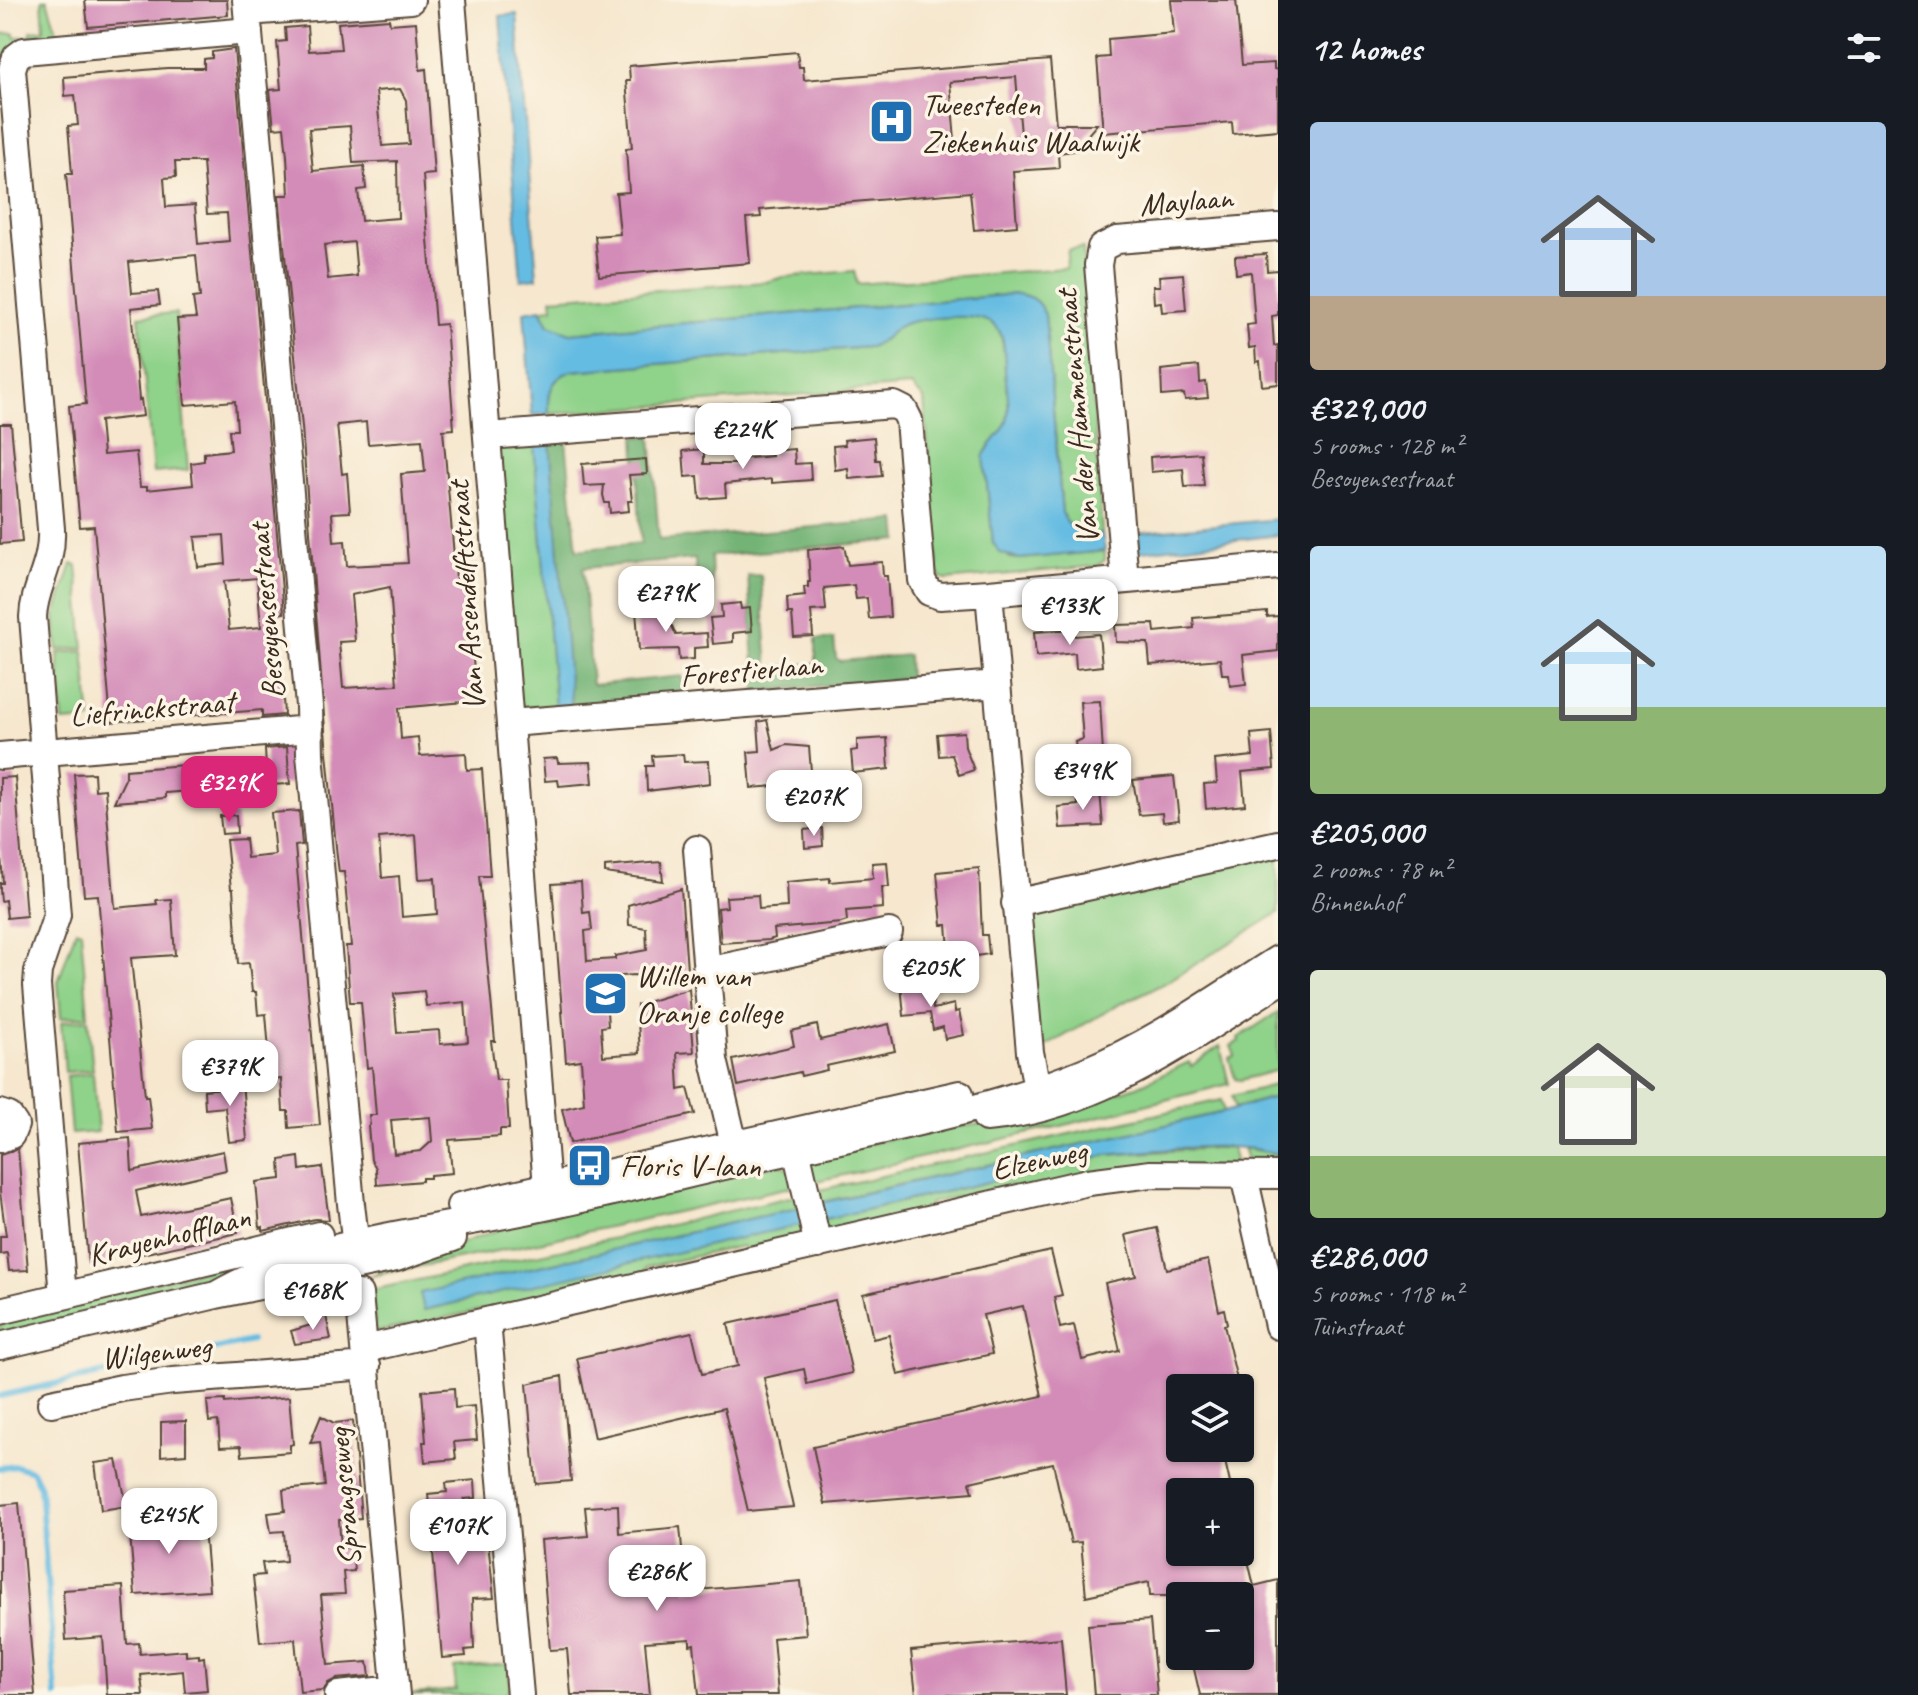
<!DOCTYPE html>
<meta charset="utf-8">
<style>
:root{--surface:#171b24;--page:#20242c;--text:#f1f3f6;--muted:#9ea1a6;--accent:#db2777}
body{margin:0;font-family:Caveat,sans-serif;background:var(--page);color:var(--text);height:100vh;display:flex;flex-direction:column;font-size:30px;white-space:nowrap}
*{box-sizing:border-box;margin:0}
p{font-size:26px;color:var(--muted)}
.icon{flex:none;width:44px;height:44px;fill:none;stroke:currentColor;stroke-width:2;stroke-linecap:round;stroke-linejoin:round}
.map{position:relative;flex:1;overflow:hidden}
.details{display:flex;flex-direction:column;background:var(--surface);width:640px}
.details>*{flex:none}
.tools{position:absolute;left:1166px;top:1374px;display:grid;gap:16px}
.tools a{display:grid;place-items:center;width:88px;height:88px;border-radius:8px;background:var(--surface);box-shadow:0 2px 6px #0004;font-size:40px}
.price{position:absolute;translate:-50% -68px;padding:0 18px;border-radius:16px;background:#fff;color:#222;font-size:26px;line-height:52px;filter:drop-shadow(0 2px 4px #0008)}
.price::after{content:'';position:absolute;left:50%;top:48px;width:24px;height:18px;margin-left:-12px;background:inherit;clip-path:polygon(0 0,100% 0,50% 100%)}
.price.current{background:var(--accent);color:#fff}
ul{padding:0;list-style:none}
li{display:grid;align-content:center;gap:16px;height:424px;padding:0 32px}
li span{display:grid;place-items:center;height:248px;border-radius:8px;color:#555}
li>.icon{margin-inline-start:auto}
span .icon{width:144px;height:144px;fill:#fffc;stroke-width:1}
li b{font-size:34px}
h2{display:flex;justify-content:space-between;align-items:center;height:96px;padding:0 32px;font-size:34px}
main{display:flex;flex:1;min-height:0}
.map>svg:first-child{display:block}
.green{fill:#8fd28a;stroke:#657e54;stroke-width:2}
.forest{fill:#73b476;stroke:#576f4a;stroke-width:2}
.water{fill:#65bce2;stroke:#507380;stroke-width:2}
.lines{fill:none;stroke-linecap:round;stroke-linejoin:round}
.stream{stroke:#65bce2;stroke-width:6}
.building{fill:#d38bb8;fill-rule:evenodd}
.minor-casing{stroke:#574638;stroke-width:30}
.minor{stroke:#fff;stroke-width:26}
.labels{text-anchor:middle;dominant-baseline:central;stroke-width:7;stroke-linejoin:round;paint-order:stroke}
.poi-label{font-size:32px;fill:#3b2a1e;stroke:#fcf5e5;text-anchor:start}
.street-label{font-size:32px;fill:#3b2a1e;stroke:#fcf5e5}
</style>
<main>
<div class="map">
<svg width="1278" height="1695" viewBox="0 0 1278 1695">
<rect width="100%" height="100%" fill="#fcf5e5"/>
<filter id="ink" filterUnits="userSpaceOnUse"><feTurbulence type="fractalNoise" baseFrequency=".0125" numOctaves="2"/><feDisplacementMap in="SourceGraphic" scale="16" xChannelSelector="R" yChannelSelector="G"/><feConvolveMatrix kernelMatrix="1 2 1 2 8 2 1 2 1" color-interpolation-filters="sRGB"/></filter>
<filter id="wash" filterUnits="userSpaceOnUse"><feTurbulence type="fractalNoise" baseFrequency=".006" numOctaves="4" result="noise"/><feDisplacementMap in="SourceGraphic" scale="32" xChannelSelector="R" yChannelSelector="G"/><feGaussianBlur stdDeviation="1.8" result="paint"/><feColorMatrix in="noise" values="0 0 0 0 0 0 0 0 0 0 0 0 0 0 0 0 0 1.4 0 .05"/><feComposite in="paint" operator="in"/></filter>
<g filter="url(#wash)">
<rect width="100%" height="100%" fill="#f6e7ce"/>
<path class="green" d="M42 0H47L58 34 0 84V27L1 34 14 33 15 37 31 36V31L44 30Z
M1083 248 1102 533C1084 537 1069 531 1062 513L1045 315C1039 301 1032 296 1017 294L570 333 549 325 541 309 553 308 552 298 766 282 784 277 854 271 857 284 1066 268 1068 250Z
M176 313 188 470 153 473 139 316Z
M977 316C985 319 993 321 998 329 1005 339 1012 413 1006 425 1001 437 989 442 984 456L993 543 1010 558 1020 559 1105 551V560L1097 566 946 580 941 578 938 571 924 399 911 386 549 414C548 393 550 379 571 371L869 347C886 342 890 328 906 323 924 316 956 318 977 316Z
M534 443 555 707H517L495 445Z
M72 564 77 566 84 648 58 650 55 617Z
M84 651 91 720 63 722 58 653Z
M1278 854V913L1165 983 1118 1005 1038 1051 1020 912Z
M76 929 81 931 88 1016 61 1018 58 982Z
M1278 1012V1070L1241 1080 1235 1079 1229 1058 1235 1056 1231 1046 1239 1041 1238 1038Z
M88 1019 93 1070 65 1072 61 1022Z
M1220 1046 1229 1084 1061 1126 813 1182 809 1166 813 1157 927 1130 1000 1122 1104 1097 1137 1086 1189 1062 1191 1066Z
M93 1073 98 1132 71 1134 66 1076Z
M1278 1084V1096L1235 1108 1232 1096Z
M1221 1100 1224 1112 818 1203 815 1191Z
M1214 1148H1232L1236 1165 1016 1190 1010 1185 930 1203 927 1210 833 1231 822 1226 821 1220 1107 1155Z
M1243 1148 1278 1154V1166L1249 1165Z
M781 1164 789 1169 795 1186 512 1248 367 1277 525 1220Z
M798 1195 800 1207 424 1310 805 1223 806 1229 800 1239 748 1251 742 1246 647 1267 643 1274 626 1278 620 1274 567 1285 564 1293 376 1332 371 1290 610 1239Z
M301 1247 193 1291 0 1333V1325L81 1300Z
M508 1664 510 1687 505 1695H405L456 1690 454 1668Z"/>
<path class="forest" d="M651 436 659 540 897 520 899 540 711 556 713 603 698 604 695 559 583 568 592 685 682 676 683 697 571 706 550 442 566 441 577 550 641 543 635 437Z
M761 575 768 668 816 663V639H834L836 658 840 661 908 655 909 679 756 691 748 576Z"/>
<path class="water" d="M517 14 537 278 521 280 500 16Z
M1017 294C1032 296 1039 301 1045 315L1062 513C1069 531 1084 537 1102 533L1105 551 1020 559 1000 553 993 543 984 456C989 442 1004 434 1007 420 1011 405 1006 386 1005 371 1004 358 1006 340 998 329 985 310 930 318 910 322 892 326 887 342 869 347L571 371C550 379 548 393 549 414L532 415 524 312 541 309 549 325 570 333Z
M550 442 571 706 555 707 534 443Z
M1278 519V535L1126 553 1124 534Z
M1278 1096V1154C1224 1139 1162 1151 1107 1155L424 1310 420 1293 1224 1112Z"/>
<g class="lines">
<path class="stream" d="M0 1396 251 1341
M0 1468 16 1466 32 1471 40 1487 56 1695"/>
</g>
<g id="blocks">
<path class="building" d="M85 0H227L228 15 88 27Z
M1171 0H1236L1242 65 1274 63V69L1278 70V130L1233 134 1232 122 1103 133 1097 58 1109 57 1108 39 1174 33Z
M389 19 390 24 416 22 420 70 426 69 434 174 423 175 426 215 435 325 446 324 454 429 443 430 456 579 466 578 475 683V701L399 708 401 739 418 737 420 756 466 753 467 770 482 769 490 876H479L495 1041H491L496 1080H506L509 1129H500V1136L449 1140 452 1173 430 1175V1178H422V1181L377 1185 376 1168 371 1160 368 1126 370 1125 369 1115H376L372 1067 367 1068 361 1002H350L346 946H351L344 872H339L337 857 326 742 302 427 279 195H289L287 156 284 127 274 128 270 90 281 89 277 42 286 41 285 28 307 26 309 51 341 49 338 23ZM400 89 406 100 409 144 382 146 376 91ZM350 126 353 163 397 161 398 218 361 221 358 190 366 189 364 166 313 171 309 129ZM354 242 357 276 328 279 324 245ZM366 422 368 444 422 440 425 472 401 474 408 563 347 566 345 541 334 542 332 513 350 512 347 473 342 474 337 425ZM390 587 397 685 343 688 339 642 355 641 351 595ZM416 835 419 879 435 878 437 914 402 917 399 876 382 878 379 838ZM424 991 426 1006 465 1002 468 1042 440 1044 439 1030 397 1033 394 994ZM430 1117 432 1141 421 1151 394 1154 391 1120Z
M234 49 284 613 278 614 284 715 262 717V710L111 722 94 526 80 527 69 406 86 404 66 174H72L68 126 78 125 75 95 65 96 64 77 167 68H204V59L212 58V52ZM175 162H203L207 214 227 213 229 241 198 244 195 205 166 207 164 178 176 177ZM196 255 200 297 193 298 196 318 177 319 185 405 235 401 237 430H229L231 450 204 453V461L191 463 193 485 147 490V487H140L136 452 103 455 100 421 143 416 141 399 139 400 131 308 160 305 158 291 132 293 129 262ZM224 535 226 564 198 567 195 537ZM257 578 261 627 229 630 224 581Z
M797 52 799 67H803L804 80 1050 60 1056 124H1097L1080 144 1081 150 1058 153 1059 168 1013 171 1017 226 974 230 970 192 760 210 761 217 746 218 750 263 599 276 595 236 620 234 616 193 629 192 626 149 632 148 626 81H630L629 66ZM1016 77 1022 146 956 152 950 82Z
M1266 254 1267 271 1278 270V315L1272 316 1274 346 1278 345V384L1262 386 1260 361 1256 362 1255 347 1249 348 1247 325 1255 324 1251 272 1236 274 1235 256Z
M1183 274 1186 310 1162 312 1161 302 1154 303 1153 286H1160L1159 276Z
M1199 366 1200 383 1206 382 1208 398 1185 400 1184 394 1162 396 1161 370Z
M0 424H11L22 542 0 544Z
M874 437 876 460H880L882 476 849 479 848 468 835 470 833 446 845 445 844 440Z
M704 449V464H738V459L772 456 771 451 794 449 795 464 810 463 811 480 772 483V479L725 484 726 497 700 499 698 476 685 477 683 451Z
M1201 453 1204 486 1185 487 1183 469 1151 472 1150 457Z
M646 459 647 474 629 475 632 501H628L629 511 610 513 609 503H605L603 495 604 485 584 486 582 464Z
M844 546 848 565 882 562 883 576H887L890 617 869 619 867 598 856 599 854 585 824 588 826 610 811 611 813 636 794 637 792 613H788L787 598 805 596 804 587H808V582H810L808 550Z
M740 603 741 609 750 608 752 631 733 633V642L713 644 710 618 722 617 721 605Z
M666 607 668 626H672L676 635 707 633 708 647 694 648V659L679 660 678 649 639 650 636 610Z
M1267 612V617L1278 616V651L1243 655 1246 684 1230 686 1229 674H1222L1220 659 1150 665 1148 643 1116 642 1115 625 1154 624 1155 632 1194 628 1193 618Z
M1074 629 1075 636 1099 634 1102 666 1076 669 1075 653 1036 657 1034 632Z
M1100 701 1103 754 1077 758 1075 742 1083 739 1080 702Z
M767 720 774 750 786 745 809 747 812 783 751 788 748 752 760 751 758 722Z
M964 732 965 747 974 770 959 775 952 755 939 756 937 734Z
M1271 732 1274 769 1242 772 1245 805 1206 809 1204 784 1217 783 1215 760 1253 756 1251 734Z
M887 738 889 769 853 773 851 751 857 750V740Z
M287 747 290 784 267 785 265 749Z
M683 754 684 762 709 761 710 783 647 791 646 766H653L652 756Z
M557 758 558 763 591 762 593 783 559 786 558 780 545 781 543 759Z
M230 761 233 788 165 793V798L114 802 126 777V770Z
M94 773 95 790 105 789 115 908 157 904 156 900 171 899 175 955 131 958 145 1096H148L152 1129 118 1132 98 895 84 896 74 774Z
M1174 776 1179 820 1163 822 1162 813 1139 815 1133 780Z
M15 777 26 916 7 918 5 900 1 901 0 890V883H3L0 842V778Z
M1100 791 1103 826 1060 828 1058 807 1078 805 1077 793Z
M299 811 302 845 295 846 320 1125 289 1128 288 1111H283L281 1079 248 1081 247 1065 270 1063 266 1014 258 1015 256 992H252L249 963 238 964 233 889H231L226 840 245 839 247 858 275 855 271 813Z
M236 815 237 833 222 834 220 816Z
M822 828 823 846 805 848 804 830Z
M661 862 663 881 605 873V867Z
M887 862 889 887H882L883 908 846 911 847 921 841 923 774 929 775 938 769 940 721 943 718 908 727 907 726 897 758 895 759 909 787 907 786 882 830 878V882L873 878 872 863Z
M979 868 982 935H987L989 954 950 960 947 925H942L937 872Z
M581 882 583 913 590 912 592 930 585 931 587 961 615 959V956L647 950 646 928 629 925 628 905 681 889 688 983 633 975 589 979 591 1010 607 1011 608 1026 601 1027 603 1056 640 1053 637 1005 689 989 694 1052 677 1053 679 1090 688 1088 695 1114 570 1143 562 1109 584 1104 581 1060 566 1062 552 884Z
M930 981 933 1009 954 1004 955 1012 959 1011 964 1035 945 1039 943 1027 933 1030 930 1013 904 1016 901 984Z
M889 1024 895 1051 826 1066 827 1070 801 1076 800 1072 738 1086 733 1060 794 1046 791 1031 817 1025 820 1040Z
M242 1082 247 1140 229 1142 225 1107 205 1109 204 1090 224 1088 223 1084Z
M130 1138 132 1171 223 1151 226 1170 136 1191 141 1217 231 1198 238 1233 137 1255 136 1250 107 1252 108 1262 88 1264 78 1143Z
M18 1149 28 1270 9 1271 7 1253 0 1254V1236H6L0 1192V1155Z
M299 1157 300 1170 322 1167 329 1220 315 1219 263 1231V1227L260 1228 256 1182 281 1179 280 1160Z
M1157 1228 1167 1269 1208 1260 1219 1311 1224 1309 1227 1324 1224 1325 1239 1388H1180V1448H1222L1232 1492H1180V1552H1246L1254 1586 1278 1580V1695H1200L1191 1656H1240V1596H1150L1149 1582 1086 1596 1081 1542 1071 1543 1053 1463 970 1482 973 1492 825 1504 813 1447 1042 1396 1023 1306 983 1315 992 1354 898 1375 889 1335 873 1339 863 1294 1051 1251 1062 1295 1054 1297 1060 1328 1074 1325 1082 1360 1120 1351 1105 1283 1136 1276 1126 1235Z
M835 1300 852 1373 807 1384 804 1369 764 1378 793 1507 748 1511 724 1408 594 1438 577 1358 692 1332 702 1374 738 1366 728 1324Z
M326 1316 331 1339 295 1344 291 1331 311 1325 310 1319Z
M562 1376 571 1481 536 1484 527 1384Z
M454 1388 455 1408 474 1406 477 1440 454 1442 456 1459 425 1462 423 1442H426L422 1391Z
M289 1397 293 1444 290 1445V1452L242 1456 241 1446 220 1447 218 1421 209 1422 207 1401 225 1400V1403Z
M321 1416 334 1423 353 1421 361 1518 339 1520 341 1548H352L354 1571 343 1572 345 1594 321 1595 328 1665 368 1662 370 1676 336 1679 328 1683 323 1690 300 1692 295 1639 260 1642 253 1576 264 1575 262 1563 286 1561 284 1531 271 1532 268 1513 285 1511 283 1490 325 1486 320 1442 310 1443Z
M186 1421V1454L161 1456V1422Z
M117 1460 127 1506 101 1510 95 1463Z
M475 1480 476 1498 464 1499 467 1535 487 1533 494 1598 472 1599 474 1649 465 1650 466 1656 442 1658 428 1494 447 1492 446 1483Z
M19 1503 35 1695H0V1505Z
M618 1505 619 1533 680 1527 686 1591 801 1581 806 1635 773 1638 778 1695H699L694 1644 690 1645V1639L645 1642 650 1695H571L567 1649 550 1650 541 1540 588 1536 585 1507Z
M203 1516 209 1590 135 1595 129 1522Z
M123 1586 127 1644 139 1643 140 1654 186 1650V1656L199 1655V1658L204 1657 207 1690 185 1692 183 1671 141 1675 143 1695H107L103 1637 66 1640 63 1590Z
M1150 1620 1157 1695H1094L1088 1625Z
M1061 1638 1066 1695H916L911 1651Z"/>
</g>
</g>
<g filter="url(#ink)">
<use href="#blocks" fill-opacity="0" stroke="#574638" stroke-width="2"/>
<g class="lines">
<defs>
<path id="minor" d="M246 0 309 706 310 754 351 1204 358 1264
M452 0 547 1187
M247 12 411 0
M488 436 894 405 904 410 909 420 922 580 929 592 940 596 989 593 1278 566
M1125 580 1098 265 1101 248 1117 240 1278 227
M989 593 1030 1052 1041 1108
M510 723 997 684
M0 756 310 729
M697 849 714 1060 734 1144
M1015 903 1278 844
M707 971 889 932
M0 1113 9 1116 15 1125 11 1135 0 1139
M986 1118C1097 1109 1186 1040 1278 983
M796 1149 818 1245
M1244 1176 1278 1326
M460 1206 960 1094
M359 1294 396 1695
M216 1295C313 1239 427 1232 535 1209 623 1191 711 1168 800 1149 895 1127 994 1109 1085 1071 1154 1043 1216 998 1278 959
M63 1296 37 985 38 971 57 915 33 617C34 586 53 566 51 529L12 69 16 57 24 51 249 31
M0 1311 319 1235
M487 1321 520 1695
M0 1346 216 1295 396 1258 453 1238
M365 1349 1088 1182 1151 1174 1278 1175
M51 1403 122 1388 173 1381 367 1366
M338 1695 395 1689"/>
</defs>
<use href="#minor" class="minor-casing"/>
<use href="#minor" class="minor"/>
</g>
</g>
<defs>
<symbol id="hospital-square" viewBox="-11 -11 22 22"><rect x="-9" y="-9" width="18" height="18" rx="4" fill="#1f6fb2" stroke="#fcf5e5"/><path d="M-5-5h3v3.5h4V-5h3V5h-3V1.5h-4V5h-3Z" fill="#fff"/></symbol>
<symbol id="school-square" viewBox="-11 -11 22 22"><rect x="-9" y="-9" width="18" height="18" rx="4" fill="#1f6fb2" stroke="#fcf5e5"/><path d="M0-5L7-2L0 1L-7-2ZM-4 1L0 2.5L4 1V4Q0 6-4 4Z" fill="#fff"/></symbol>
<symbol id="bus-square" viewBox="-11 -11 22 22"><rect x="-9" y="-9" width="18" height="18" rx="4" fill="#1f6fb2" stroke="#fcf5e5"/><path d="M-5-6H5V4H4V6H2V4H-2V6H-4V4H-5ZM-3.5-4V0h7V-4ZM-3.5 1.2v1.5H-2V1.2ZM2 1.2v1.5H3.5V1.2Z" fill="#fff"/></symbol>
</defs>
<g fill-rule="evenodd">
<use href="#hospital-square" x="866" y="96" width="51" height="51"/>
<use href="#school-square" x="580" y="968" width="51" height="51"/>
<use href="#bus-square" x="564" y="1140" width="51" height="51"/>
</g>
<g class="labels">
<g class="poi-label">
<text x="922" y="104">Tweesteden<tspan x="922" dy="37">Ziekenhuis Waalwijk</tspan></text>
<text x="636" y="975">Willem van<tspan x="636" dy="37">Oranje college</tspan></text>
<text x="620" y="1165">Floris V-laan</text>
</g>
<g class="street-label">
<text transform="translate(1186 201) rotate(-5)">Maylaan</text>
<text transform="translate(1077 417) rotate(-95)">Van der Hammenstraat</text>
<text transform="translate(466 596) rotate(-94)">Van Assendelftstraat</text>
<text transform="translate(266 611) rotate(-95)">Besoyensestraat</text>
<text transform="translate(751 670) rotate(-5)">Forestierlaan</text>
<text transform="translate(152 708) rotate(-5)">Liefrinckstraat</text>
<text transform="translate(1039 1160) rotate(-12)">Elzenweg</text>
<text transform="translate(169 1236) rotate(-14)">Krayenhofflaan</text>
<text transform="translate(156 1352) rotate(-7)">Wilgenweg</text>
<text transform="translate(344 1497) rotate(-95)">Sprangseweg</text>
</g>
</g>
</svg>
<div class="tools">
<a><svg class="icon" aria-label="layers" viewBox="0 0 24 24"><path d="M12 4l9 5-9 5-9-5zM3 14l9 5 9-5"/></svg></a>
<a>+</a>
<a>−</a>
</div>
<b class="price" style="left:743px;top:471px">€224K</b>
<b class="price" style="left:666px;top:634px">€279K</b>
<b class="price" style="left:1070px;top:647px">€133K</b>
<b class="price" style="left:1083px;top:812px">€349K</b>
<b class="price current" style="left:229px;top:824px">€329K</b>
<b class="price" style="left:814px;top:838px">€207K</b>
<b class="price" style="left:931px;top:1009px">€205K</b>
<b class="price" style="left:230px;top:1108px">€379K</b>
<b class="price" style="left:313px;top:1332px">€168K</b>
<b class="price" style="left:169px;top:1556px">€245K</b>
<b class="price" style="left:458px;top:1567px">€107K</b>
<b class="price" style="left:657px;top:1613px">€286K</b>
</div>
<section class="details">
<h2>12 homes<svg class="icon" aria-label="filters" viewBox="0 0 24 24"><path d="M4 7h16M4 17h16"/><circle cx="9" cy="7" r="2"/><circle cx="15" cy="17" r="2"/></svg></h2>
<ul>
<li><span style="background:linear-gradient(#a9c7e8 70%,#b9a48a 0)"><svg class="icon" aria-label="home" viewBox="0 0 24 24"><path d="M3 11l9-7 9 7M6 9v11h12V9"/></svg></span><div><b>€329,000</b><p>5 rooms · 128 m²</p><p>Besoyensestraat</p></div></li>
<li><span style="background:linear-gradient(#bfe0f5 65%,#8fb573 0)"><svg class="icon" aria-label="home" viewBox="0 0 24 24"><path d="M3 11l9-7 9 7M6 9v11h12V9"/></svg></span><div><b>€205,000</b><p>2 rooms · 78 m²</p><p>Binnenhof</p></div></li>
<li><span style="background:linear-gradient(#dfe7d0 75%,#8fb573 0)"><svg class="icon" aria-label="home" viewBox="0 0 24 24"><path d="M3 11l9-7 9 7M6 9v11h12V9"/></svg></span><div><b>€286,000</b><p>5 rooms · 118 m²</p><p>Tuinstraat</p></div></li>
</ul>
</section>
</main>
